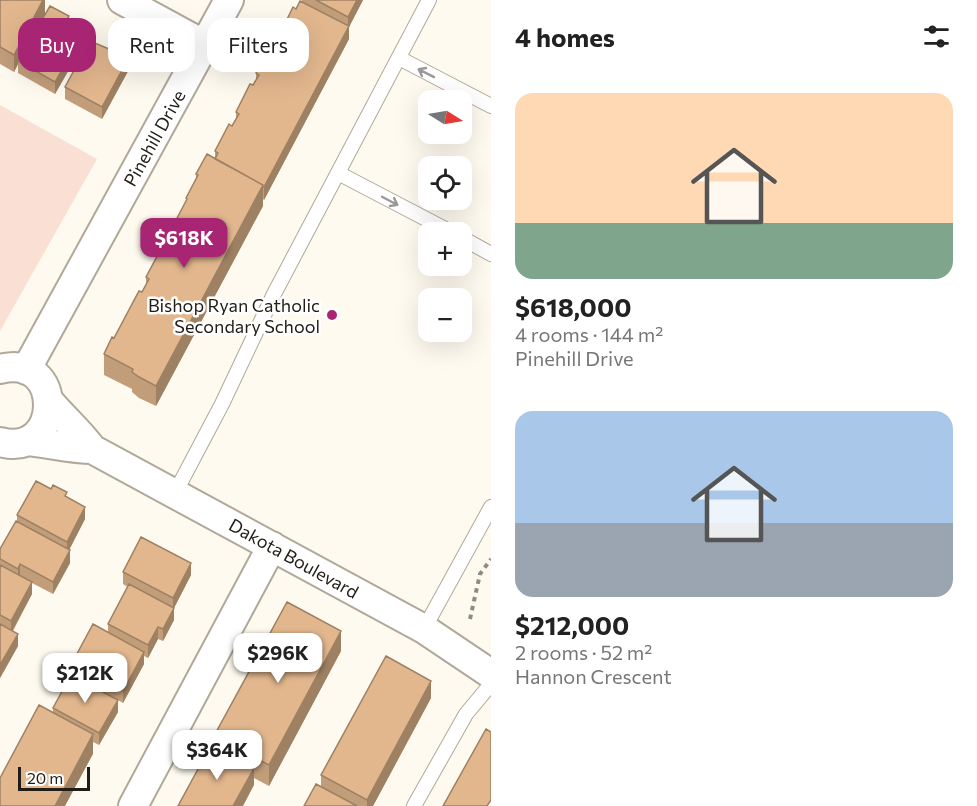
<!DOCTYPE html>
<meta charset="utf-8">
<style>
:root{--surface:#fff;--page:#f6f6f6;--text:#222;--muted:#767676;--accent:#a72573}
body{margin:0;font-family:Commissioner,sans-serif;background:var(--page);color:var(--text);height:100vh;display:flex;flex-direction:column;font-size:22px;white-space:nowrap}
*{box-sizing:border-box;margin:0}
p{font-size:20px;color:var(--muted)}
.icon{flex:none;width:33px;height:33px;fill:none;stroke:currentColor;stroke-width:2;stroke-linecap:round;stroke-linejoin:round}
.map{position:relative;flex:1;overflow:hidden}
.side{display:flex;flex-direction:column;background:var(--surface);width:486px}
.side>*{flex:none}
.hud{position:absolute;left:18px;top:18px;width:382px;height:54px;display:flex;gap:12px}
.needle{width:39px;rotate:101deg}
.buttons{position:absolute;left:418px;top:90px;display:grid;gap:12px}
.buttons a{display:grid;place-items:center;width:54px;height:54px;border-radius:12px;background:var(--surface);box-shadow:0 6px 24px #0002;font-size:30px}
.scale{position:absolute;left:18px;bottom:15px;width:72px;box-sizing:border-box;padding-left:6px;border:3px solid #201d17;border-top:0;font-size:16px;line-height:21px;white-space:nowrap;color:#201d17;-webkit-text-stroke:4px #fff;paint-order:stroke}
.price{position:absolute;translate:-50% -51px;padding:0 14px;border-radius:12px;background:#fff;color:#222;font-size:20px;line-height:39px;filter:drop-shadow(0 2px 3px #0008)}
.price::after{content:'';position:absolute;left:50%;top:36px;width:18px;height:14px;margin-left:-9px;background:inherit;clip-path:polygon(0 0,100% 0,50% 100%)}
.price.selected{background:var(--accent);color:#fff}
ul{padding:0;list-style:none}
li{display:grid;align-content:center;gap:12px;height:318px;padding:0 24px}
li span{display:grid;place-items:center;height:186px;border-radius:18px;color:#555}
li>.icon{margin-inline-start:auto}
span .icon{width:108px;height:108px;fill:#fffc;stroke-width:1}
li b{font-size:26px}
h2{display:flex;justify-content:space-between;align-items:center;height:72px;padding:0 24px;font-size:26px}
.chip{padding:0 21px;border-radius:18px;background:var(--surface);box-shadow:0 6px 24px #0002;font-size:21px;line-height:54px}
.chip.selected{background:var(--accent);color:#fff}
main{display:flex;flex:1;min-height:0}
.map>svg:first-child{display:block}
.green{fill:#fae0d4}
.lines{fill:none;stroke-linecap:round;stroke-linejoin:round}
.service-casing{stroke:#b0a899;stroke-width:16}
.minor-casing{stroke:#b0a899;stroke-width:32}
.path{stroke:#8f8b83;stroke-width:4;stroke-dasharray:4.5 4.5;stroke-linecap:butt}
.service{stroke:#fff;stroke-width:14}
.minor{stroke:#fff;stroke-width:28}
.wall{fill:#c29d7a}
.shaded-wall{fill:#9e8063}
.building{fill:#e2b78e;stroke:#9e8063;stroke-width:1.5}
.oneway{stroke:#9b9997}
.poi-dot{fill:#a72573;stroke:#fff;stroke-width:2}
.labels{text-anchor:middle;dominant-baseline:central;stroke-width:5;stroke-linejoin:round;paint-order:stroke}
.street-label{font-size:18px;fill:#201d17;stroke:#fff}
.poi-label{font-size:18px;fill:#201d17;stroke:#fff;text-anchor:end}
</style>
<main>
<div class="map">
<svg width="491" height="806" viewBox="0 0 491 806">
<rect width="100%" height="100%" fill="#fffaf0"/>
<path class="green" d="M0 105 97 159 0 331Z"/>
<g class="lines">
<defs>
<path id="service" d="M399 58 491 106
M338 173 451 232
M462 238 491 254
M175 493 222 404 274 294 429 0
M424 629 491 507
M414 806 466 714 491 684"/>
<path id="minor" d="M122 0 205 45
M0 369C65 352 63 459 0 442
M26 370 229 0
M49 401C63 418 79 431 92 449L424 629 491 674
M27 441C49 443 70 449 92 449
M133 806 272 546"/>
</defs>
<use href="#service" class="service-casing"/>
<use href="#minor" class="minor-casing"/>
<path class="path" d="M470 619 480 574 491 559"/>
<use href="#service" class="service"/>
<use href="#minor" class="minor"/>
</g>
<path class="wall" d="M0 0H45V14L34 34 69 27 82 47 55 94 18 73V64L14 72 0 64Z
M302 0H363L349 27V39L264 200 263 199V206L156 406 139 398 132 392V389L104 375V354L114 338 146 284V277L160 251V246L171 233 175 226V222L186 202V198L196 180V174L215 159V151L232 126 236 120V112L253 85 256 80V73Z
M133 62 102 119 65 99V87Z
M67 498 85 519 69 550 70 563 53 594 32 583V594L13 631 18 646 0 678V549L17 521V515Z
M123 572 191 575 174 608V620L163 641 158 639 148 658 144 656V664L123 703 118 700V712L99 745 93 742V754L53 713V708L72 675V663L108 632V624L128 587 123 584Z
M341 651 269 786 254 778V785L214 747V736Z
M431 698 373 806H304L321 786V775Z"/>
<path class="shaded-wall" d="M43 0H45V14L19 62 18 61V64L14 72V55Z
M357 0H363L349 27V39L264 200V187L348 28V17Z
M69 16V29L64 24Z
M82 35V47L55 94V82Z
M133 50V62L102 119V107Z
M263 185V206L156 406V386Z
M85 507V519L67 554V542Z
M70 550V563L53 594V582Z
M191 563V575L174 608V620L163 641V629L173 610V598Z
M20 564V576L18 581V569Z
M32 582V594L11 633V621Z
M158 627V639L148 658V645Z
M341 631V651L269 786V765Z
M18 634V646L0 678V665Z
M144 652V664L123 703V691Z
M431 681V698L373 806H367V800Z
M118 700V712L99 745V733Z
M93 734V754L65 806H55Z
M254 768V785L243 806H233Z"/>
<path class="building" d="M0 0H43L14 55 0 47Z
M316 0H357L348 17Z
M300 1 349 26 264 187H262L263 185 215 159 218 153 215 151 229 124 232 126 239 114 236 112 250 84 253 85 259 75 256 73 271 45 274 46 293 7 296 9Z
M50 6 69 16 64 24 82 35 55 82 18 61Z
M114 40 133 50 102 107 65 87 90 41 109 49Z
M207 154 263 185 156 386 139 377 132 372 133 369 104 354 112 337 114 338 139 291 142 292 149 279 146 277 162 247 160 246 168 231 171 233 176 223 175 222 187 199 186 198 198 175 196 174Z
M36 481 51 489 53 485 67 492 65 496 85 507 67 542 17 515Z
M16 521 70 550 53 582 20 564 18 569 0 559V549Z
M141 537 191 563 173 598 123 572Z
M0 565 32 582 11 621 0 615Z
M129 584 174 608 163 629 158 627 148 645 108 624Z
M287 602 341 631 269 765 214 736Z
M0 624 18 634 0 665Z
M93 624 144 652 123 691 72 663Z
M386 656 431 681 367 800 321 775Z
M71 675 118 700 99 733 53 708Z
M39 705 93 734 55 806H0V778Z
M486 729 491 732V800L487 806H443Z
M211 745 254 768 233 806H178Z
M316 784 357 806H304Z"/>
<defs><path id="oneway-shaft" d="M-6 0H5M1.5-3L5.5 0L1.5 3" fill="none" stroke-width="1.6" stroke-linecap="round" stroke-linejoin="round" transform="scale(1.5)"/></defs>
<g class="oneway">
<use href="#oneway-shaft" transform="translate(426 73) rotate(-153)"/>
<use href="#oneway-shaft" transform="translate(390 201) rotate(28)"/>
</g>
<circle class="poi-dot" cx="332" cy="315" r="6"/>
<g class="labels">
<g class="street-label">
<text transform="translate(154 138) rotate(-61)">Pinehill Drive</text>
<text transform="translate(294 558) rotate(29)">Dakota Boulevard</text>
</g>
<g class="poi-label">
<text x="320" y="305">Bishop Ryan Catholic<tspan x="320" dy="21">Secondary School</tspan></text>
</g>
</g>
</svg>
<div class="buttons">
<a><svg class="needle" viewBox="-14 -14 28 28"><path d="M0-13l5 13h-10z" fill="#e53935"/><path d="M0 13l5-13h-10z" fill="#767676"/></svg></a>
<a><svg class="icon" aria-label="locate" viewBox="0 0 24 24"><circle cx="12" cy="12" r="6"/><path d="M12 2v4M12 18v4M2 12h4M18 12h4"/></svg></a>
<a>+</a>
<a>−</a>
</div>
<div class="scale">20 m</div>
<b class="price selected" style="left:184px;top:269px">$618K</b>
<b class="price" style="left:278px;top:684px">$296K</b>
<b class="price" style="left:85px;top:704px">$212K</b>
<b class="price" style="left:217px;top:781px">$364K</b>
<div class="hud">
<a class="chip selected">Buy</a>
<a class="chip">Rent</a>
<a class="chip">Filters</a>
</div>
</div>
<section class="side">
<h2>4 homes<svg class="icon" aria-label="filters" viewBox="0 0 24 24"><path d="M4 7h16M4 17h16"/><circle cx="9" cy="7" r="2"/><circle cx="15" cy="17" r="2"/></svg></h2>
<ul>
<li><span style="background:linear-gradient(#ffd9b3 70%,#7fa58c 0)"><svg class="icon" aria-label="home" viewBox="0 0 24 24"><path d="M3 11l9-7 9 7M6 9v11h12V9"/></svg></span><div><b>$618,000</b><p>4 rooms · 144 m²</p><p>Pinehill Drive</p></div></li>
<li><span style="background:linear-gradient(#a9c7e8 60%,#9aa5b1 0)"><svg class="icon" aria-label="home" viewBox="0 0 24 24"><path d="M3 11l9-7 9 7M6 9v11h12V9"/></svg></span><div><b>$212,000</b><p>2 rooms · 52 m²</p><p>Hannon Crescent</p></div></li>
</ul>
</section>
</main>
